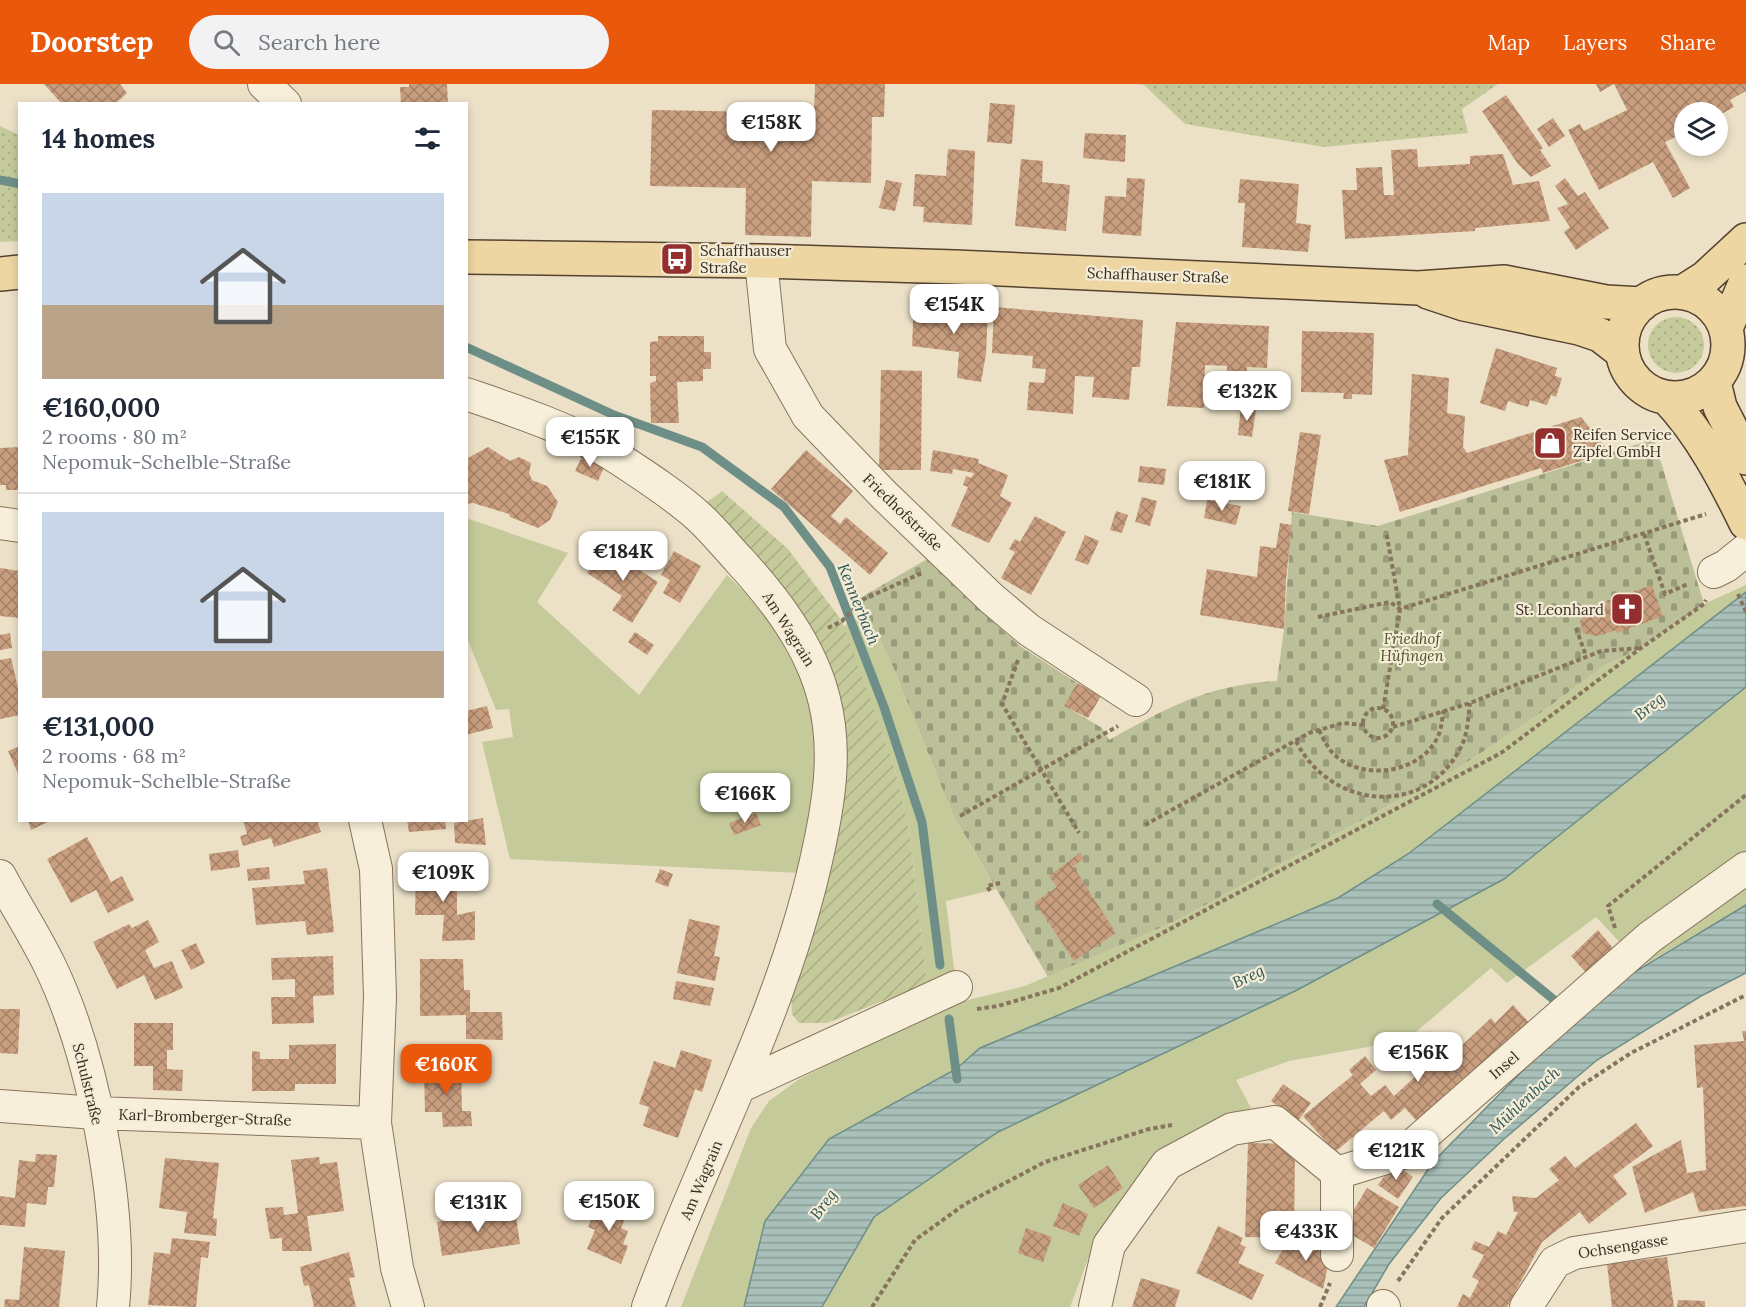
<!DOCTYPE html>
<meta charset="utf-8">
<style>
:root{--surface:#fff;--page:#f2f2f3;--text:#1f2937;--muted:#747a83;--line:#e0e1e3;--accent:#ea580c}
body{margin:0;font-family:Lora,serif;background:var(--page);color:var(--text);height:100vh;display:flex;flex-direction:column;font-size:22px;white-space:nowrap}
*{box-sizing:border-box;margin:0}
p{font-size:20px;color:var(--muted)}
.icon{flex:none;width:33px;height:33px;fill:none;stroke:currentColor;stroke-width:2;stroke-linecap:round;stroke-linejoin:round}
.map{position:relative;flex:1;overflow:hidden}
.sheet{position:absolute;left:18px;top:18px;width:450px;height:720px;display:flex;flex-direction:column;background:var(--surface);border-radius:0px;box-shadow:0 3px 9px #0003}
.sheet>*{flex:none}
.fabs{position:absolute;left:1674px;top:18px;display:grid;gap:12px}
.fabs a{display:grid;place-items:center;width:54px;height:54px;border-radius:50%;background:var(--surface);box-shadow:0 3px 9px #0003;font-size:30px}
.price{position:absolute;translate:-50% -51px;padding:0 14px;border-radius:12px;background:#fff;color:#222;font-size:20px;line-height:39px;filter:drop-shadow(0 2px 3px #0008)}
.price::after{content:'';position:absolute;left:50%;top:36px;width:18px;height:14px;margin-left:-9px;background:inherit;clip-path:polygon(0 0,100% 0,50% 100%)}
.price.active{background:var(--accent);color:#fff}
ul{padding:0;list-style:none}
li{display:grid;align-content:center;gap:12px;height:318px;padding:0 24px}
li+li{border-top:2px solid var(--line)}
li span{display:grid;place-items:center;height:186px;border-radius:0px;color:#555}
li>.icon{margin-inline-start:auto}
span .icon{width:108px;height:108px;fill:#fffc;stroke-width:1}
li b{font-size:26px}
h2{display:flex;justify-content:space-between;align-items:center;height:72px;padding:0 24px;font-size:26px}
header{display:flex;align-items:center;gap:36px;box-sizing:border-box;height:84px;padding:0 30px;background:var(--accent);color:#fff}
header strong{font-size:28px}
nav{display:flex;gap:33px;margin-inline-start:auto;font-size:21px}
.search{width:420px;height:54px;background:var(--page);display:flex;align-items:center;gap:15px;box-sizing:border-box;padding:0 21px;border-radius:33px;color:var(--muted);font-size:22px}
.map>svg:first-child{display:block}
.grass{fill:url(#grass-dots)}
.cemetery{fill:url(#cemetery-stones)}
.park{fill:#c5ca9b}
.garden{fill:url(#garden-furrows)}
.water{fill:url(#water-rules);stroke:#6e8f87;stroke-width:1.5}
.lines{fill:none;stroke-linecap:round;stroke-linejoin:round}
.stream{stroke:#6e8f87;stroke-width:9}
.building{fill:url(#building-cross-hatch)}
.minor-casing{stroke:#87745d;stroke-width:34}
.major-casing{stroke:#554231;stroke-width:36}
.path{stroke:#87745d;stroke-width:4;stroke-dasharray:4.5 3;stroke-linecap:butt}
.minor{stroke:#f7efda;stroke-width:32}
.major{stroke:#edd6a1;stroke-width:33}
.labels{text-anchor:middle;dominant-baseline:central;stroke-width:4.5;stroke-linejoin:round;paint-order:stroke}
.poi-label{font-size:15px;fill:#382c20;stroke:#f4ecd6;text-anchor:start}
.street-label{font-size:15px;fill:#382c20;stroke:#f4ecd6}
.park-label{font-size:15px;font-style:italic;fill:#485427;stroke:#f4ecd6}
.water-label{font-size:16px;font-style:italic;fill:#305755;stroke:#f4ecd6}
</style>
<header>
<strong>Doorstep</strong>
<div class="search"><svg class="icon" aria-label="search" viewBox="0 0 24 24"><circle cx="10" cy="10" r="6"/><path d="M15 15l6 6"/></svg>Search here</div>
<nav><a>Map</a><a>Layers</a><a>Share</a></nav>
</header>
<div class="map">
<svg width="1746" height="1223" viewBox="0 0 1746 1223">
<defs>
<pattern id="grass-dots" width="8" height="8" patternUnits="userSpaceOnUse" patternTransform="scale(1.5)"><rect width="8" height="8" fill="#c5ca9b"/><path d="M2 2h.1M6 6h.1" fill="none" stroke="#aaae85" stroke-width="1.8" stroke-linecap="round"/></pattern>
<pattern id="cemetery-stones" width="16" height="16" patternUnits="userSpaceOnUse" patternTransform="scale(1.5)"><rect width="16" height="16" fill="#bbc099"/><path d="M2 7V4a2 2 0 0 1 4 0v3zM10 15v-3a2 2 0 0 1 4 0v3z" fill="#999c7c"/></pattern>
<pattern id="garden-furrows" width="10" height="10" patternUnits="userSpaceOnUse" patternTransform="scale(1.5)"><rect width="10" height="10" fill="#c5ca9b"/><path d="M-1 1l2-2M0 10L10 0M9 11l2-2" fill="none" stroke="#aaae85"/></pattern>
<pattern id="water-rules" width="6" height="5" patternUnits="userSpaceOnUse" patternTransform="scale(1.5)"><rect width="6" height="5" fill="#a8c0b9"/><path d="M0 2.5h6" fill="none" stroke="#8a9c96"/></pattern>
<pattern id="building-cross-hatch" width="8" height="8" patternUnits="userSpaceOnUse" patternTransform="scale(1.5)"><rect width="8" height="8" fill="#c99e7e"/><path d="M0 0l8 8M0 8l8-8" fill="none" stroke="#a48167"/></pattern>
</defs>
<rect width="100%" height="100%" fill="#ece1c7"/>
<path class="grass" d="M1137 0H1498L1462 25 1468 49 1324 63 1185 40 1144 1Z
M0 42 19 51V157L0 158Z
M1648 261a28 28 0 1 1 56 0a28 28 0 1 1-56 0Z"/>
<path class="cemetery" d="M1654 355 1704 520 1641 564 1604 582 1538 631 1460 683 1174 838 1048 893 953 731 893 583 860 514 929 474 961 509 1020 562 1077 599 1065 622 1102 644 1109 656C1169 623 1207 601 1277 597L1284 545 1292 428 1378 442Z"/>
<path class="park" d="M466 434 568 469 537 518 639 611 727 491 756 519 779 554 805 602 815 629 817 711 800 789 510 775 482 658 513 653 509 625 496 626 467 554Z
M1746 501V821L1642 882 1596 833 1507 899 1491 884 1416 948 1368 963 1289 977 1236 996 1251 1024 1204 1049 1115 1127 1090 1170 1070 1223H681L751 1044 769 1017 798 996 920 933 968 916 1025 902 1174 838 1460 683 1538 631 1604 582 1641 564 1704 520Z
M867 528 893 583 953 731 996 805 946 817 955 893 927 900 909 746 895 685 843 543Z"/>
<path class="garden" d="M722 407 788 465 842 537 895 685 909 746 927 900 827 939H799L792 930 791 911 824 815 841 736 843 676 837 616 702 422Z"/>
<path class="water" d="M1746 508V603L1504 795 1297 906 998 1048 874 1133 822 1223H744L765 1137 829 1055 956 985 980 964 1338 814 1408 770Z
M1746 821V889L1701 912 1597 976 1504 1055 1441 1114 1389 1180 1364 1223H1336L1433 1078 1533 976 1628 892Z"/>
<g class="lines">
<path class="stream" d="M0 96 20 100
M466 263 614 331 702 363 784 423 830 483 884 623 922 738 940 881
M1437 820 1564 924
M949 935 957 995"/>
</g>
<path class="building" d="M44 0H120L127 9 115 20H62Z
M409 0H447L448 20H401L400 3H409Z
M815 0H885L884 33H872L871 99 812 97 811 153 745 151 746 104 650 102 652 26 814 29Z
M1596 0H1746V7L1730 16 1734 23 1718 32V28H1684V49L1665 58 1690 104 1673 114 1653 78 1599 106 1568 46 1580 40 1584 47 1627 26 1614 0 1600 8Z
M1506 11 1543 64 1540 66 1551 82 1531 93 1518 80 1482 27Z
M990 19 1015 21 1012 60 987 58Z
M1553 34 1565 52 1549 63 1537 45Z
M1085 49 1126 51 1125 78 1083 74Z
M948 65 975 67 972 141 923 138 924 123 913 122 915 90 946 92Z
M1417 65 1418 83 1470 80V72L1503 70 1513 101 1539 97 1550 137 1475 144V147L1345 155 1342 106H1357L1356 84 1382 83 1384 111H1394L1391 66Z
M1021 75 1043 77 1042 98 1070 101 1066 147 1015 142Z
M1127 94 1145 95 1141 152 1102 149 1105 112 1126 113Z
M1565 94 1578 112 1585 108 1609 144 1576 166 1564 148 1570 143 1557 124 1568 120 1555 102Z
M1240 95 1299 100 1296 139 1311 141 1308 168 1242 163 1245 119H1238Z
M886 96 902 99 895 127 879 124Z
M914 219 988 224 986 270 981 298 957 294 959 268 912 262Z
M994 223 1143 236 1140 283H1132L1129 316 1092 313 1094 293 1075 292 1073 330 1027 326 1029 298 1044 299 1046 285 1032 284 1033 272 992 269Z
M1176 238 1269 242 1267 284 1247 283V291L1227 289V282L1205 281 1204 324 1167 322Z
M1302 247 1374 249 1372 311 1352 310V315H1343L1344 309 1301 308Z
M658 252H704V268H711V285H703V297L677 298 679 339H651L650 299 656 297V292H650V258L658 257Z
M1496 264 1557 284 1555 292 1562 294 1556 313 1551 311 1547 321 1530 316 1528 323 1508 317 1505 327 1480 319Z
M881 286 922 287 921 386H879Z
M1412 290 1449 294 1447 329 1465 332 1463 363 1467 369 1581 333 1609 368 1543 389 1541 384 1400 428 1384 376 1408 371Z
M1241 323 1256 325 1252 353 1238 351Z
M1300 348 1321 351 1309 430 1288 427Z
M20 363V406H6V401H0V364Z
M488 363 510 377 519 373 531 379 529 389 532 396 547 402 558 418 550 436 538 444 510 433 509 430 473 419 466 420V375Z
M806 366 853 407 831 432 840 440 846 433 888 469 870 491 771 405Z
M933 366 979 375 978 379 1008 391 1000 412 1012 419 989 459 951 442 968 403 963 401 966 392 971 394 974 389 953 385 952 390 930 387Z
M582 372 605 381 598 397 575 387Z
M1140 382 1166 385 1164 401 1138 398Z
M1142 413 1157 417 1150 442 1135 438Z
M1207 416 1241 422 1236 441 1204 434Z
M1116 427 1128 431 1122 449 1110 446Z
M1035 432 1066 448 1031 511 1001 494 1015 468 1009 465 1015 455 1020 458Z
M1280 439 1292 441 1286 496 1284 545 1200 531 1207 485 1257 493 1260 462 1276 464Z
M1085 451 1099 457 1088 481 1075 476Z
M607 459 627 472 624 476 658 498 632 539 612 526 622 512 587 489Z
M674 467 701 482 680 519 663 509 670 496 661 491Z
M0 484 20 487V534L0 532Z
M1652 501 1663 532 1617 549 1616 546 1597 552 1583 549 1580 537 1589 527 1607 521 1606 517Z
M635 548 654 561 647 571 628 558Z
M10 549 12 564 0 566V551Z
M11 574 20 612V631L0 635V576Z
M1077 599 1101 612 1088 634 1064 622Z
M487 622 493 644 466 651V627Z
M20 662V694L8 667Z
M756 729 761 741 734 751 729 739Z
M483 734 486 761 455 759 454 739Z
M28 736H52L31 746Z
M243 736H317L321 748 274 763 271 754 243 762 240 752 247 750Z
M407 736H445L446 745 409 748Z
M87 753 111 798 122 792 134 816 108 829 96 806 71 819 47 775Z
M238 766 240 783 211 787 209 770Z
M1080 769 1084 775 1073 782 1116 849 1074 877 1035 818 1057 803 1049 792Z
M269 783 270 795 248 797 247 785Z
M327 784 334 848 307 851 305 837 256 841 252 804 305 800 303 787Z
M416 785H457V831L475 827V856L442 857 444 831H415Z
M660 785 673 790 668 803 655 798Z
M689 835 720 842 714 872 720 873 715 897 677 889Z
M148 836 159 858 145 866 154 884 172 877 183 904 155 916 144 891 117 905 93 858 129 840 132 844Z
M1598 846 1617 869 1589 892 1571 872Z
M196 859 205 879 191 886 181 866Z
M333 872 334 911 313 912 314 939 272 940 271 913H295V895L272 896 271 874Z
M420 875H463L464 906H470V928H502L503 956 466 955V931L420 932Z
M676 897 714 904 710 922 673 915Z
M1513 921 1535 945 1424 1045 1405 1024 1391 1036 1384 1027 1335 1068 1303 1032 1353 991 1349 986 1365 972 1376 986 1360 1000 1371 1012 1385 1001 1394 1012 1451 960 1457 966 1491 934 1495 939Z
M0 925H20L18 970 0 969Z
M134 939H173V966H167V985L183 986 182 1007 153 1006V982H134Z
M1742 947H1746V1122L1699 1128 1693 1108 1645 1129 1632 1083 1681 1056 1687 1089 1706 1086 1703 1003 1697 1004 1694 961 1744 957Z
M336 960V1000H295V1007H252V967L260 968V975H289V961Z
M681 966 712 976 702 1008 695 1005 678 1054 643 1042 649 1023 639 1020 654 977 675 984Z
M461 982 462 1027H471L472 1042 443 1043 442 1028H425L424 983Z
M1283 1000 1311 1019 1298 1037 1271 1017Z
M1636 1039 1653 1062 1613 1092 1627 1110 1589 1140 1580 1128 1542 1158 1507 1223H1457L1463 1210 1470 1214 1479 1197 1472 1193 1484 1171 1471 1165 1475 1157 1489 1163 1498 1147 1506 1151 1518 1128H1514L1512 1112 1536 1114 1559 1096 1549 1085 1565 1072 1575 1084Z
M1248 1059 1295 1060 1294 1154 1245 1153Z
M36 1070 57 1071 54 1103H48L46 1121 27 1119 25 1143 0 1141V1112L15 1114 19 1076 35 1078Z
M319 1073 320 1080 337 1078 344 1127 307 1132 312 1167H282V1154L270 1155 265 1124 283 1123 284 1131 298 1129 291 1076Z
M165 1074 219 1079 213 1134 217 1135 216 1152 184 1149 187 1128 159 1124Z
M1393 1079 1413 1093 1398 1115 1378 1101Z
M1108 1081 1123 1104 1094 1124 1078 1101Z
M1367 1104 1399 1123 1374 1164 1342 1145Z
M600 1116 628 1128 621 1144 628 1147 623 1160 628 1162 621 1180 587 1165 595 1146 588 1143Z
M1063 1119 1088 1130 1079 1152 1053 1142Z
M515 1126 520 1160 442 1172 437 1138Z
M1218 1142 1243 1154 1240 1160 1246 1163 1238 1179 1264 1191 1252 1216 1196 1189Z
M1026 1144 1052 1153 1043 1178 1018 1169Z
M172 1154 210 1158 208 1174 201 1173 196 1223 148 1221 154 1168 170 1170Z
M1287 1158 1331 1167 1323 1205 1275 1179Z
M24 1163 65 1167 59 1223H4L5 1215 19 1216Z
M349 1168 355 1193 349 1194 356 1223H314L309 1201 304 1202 300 1183Z
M1667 1173 1674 1223H1612L1607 1180Z
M1141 1194 1180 1206 1175 1223H1132Z
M1678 1216 1705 1217V1223H1677Z"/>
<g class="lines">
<defs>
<path id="minor" d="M264 0 285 20
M761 177 770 265 808 332 884 411 991 514 1029 546 1136 616
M466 310C513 326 571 345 613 371 639 388 678 413 700 434 714 447 726 462 739 476 775 515 811 562 824 615 838 669 828 724 816 777 781 933 702 1074 648 1223
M0 439 20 442
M1714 488 1726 482 1746 466
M365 736 376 785 380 913 375 1039 397 1184 408 1223
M0 792C16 822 34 850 49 880 93 970 123 1124 113 1223
M741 1002 956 903
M0 1022 96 1029 375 1039
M1337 1089 1405 1068 1650 853 1746 784
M1337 1171V1089
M1383 1222 1384 1223
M1095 1223 1109 1161 1167 1080 1232 1045 1275 1038 1337 1089
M1526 1223 1555 1178 1574 1169 1746 1142"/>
<path id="major" d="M466 173 761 177 955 183 1418 204 1504 198 1606 218 1642 220
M0 190 20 188
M1428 208 1464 220 1579 244 1600 251 1622 268
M1683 208 1705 194 1746 156
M1622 261a53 53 0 1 1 106 0a53 53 0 1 1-106 0Z
M1726 244 1746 197
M1714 298 1720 323 1746 374
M1667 314C1701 350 1724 394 1746 439"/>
</defs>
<use href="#minor" class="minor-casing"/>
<use href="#major" class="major-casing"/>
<path class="path" d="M1644 450 1665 510 1688 500
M1738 510 1746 528
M1318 533 1390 518 1400 525 1706 430
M828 544 842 537 864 515 922 489
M1576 544 1586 572
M1018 576 1002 620 1079 749
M1363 639a15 15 0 1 1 30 0a15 15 0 1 1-30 0Z
M1383 625 1400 525 1386 447
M1393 643 1470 619 1601 567 1640 564
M1319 646C1324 656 1329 667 1337 673 1365 696 1416 689 1435 658 1441 649 1442 638 1443 627
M1296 657C1329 724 1424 736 1461 663 1468 650 1468 633 1470 619
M960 732 1118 642
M1145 741 1309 649 1343 639 1363 641
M990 807 987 802 1000 799
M1615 844 1608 822 1746 711
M977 925 998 922 1059 904 1501 669 1641 564 1704 520 1706 516
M1398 1197 1442 1134 1579 1003 1631 969 1746 911
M872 1223 915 1156 965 1120 1045 1078 1149 1045 1172 1041
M1320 1223 1330 1199"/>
<use href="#minor" class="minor"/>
<use href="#major" class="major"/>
</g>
<defs>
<symbol id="bus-square" viewBox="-11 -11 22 22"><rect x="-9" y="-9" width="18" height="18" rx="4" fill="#942f30" stroke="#f4ecd6"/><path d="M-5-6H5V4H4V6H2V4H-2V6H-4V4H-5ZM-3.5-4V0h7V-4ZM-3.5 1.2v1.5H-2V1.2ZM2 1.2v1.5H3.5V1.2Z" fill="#fff"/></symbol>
<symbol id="shop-square" viewBox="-11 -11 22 22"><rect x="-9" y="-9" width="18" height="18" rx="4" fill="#942f30" stroke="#f4ecd6"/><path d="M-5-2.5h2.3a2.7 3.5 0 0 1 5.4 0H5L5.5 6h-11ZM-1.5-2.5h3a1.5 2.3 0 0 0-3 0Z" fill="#fff"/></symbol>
<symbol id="church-square" viewBox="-11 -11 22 22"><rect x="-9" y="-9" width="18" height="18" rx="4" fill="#942f30" stroke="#f4ecd6"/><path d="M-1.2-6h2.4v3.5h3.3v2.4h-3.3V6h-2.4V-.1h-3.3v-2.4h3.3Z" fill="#fff"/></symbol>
</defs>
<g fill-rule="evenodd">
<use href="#bus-square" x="658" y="156" width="38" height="38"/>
<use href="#shop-square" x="1531" y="340" width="38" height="38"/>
<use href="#church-square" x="1608" y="506" width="38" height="38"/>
</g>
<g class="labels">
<g class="poi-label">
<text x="700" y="166">Schaffhauser<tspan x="700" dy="17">Straße</tspan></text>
<text x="1573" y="350">Reifen Service<tspan x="1573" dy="17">Zipfel GmbH</tspan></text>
<text x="1604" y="525" text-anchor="end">St. Leonhard</text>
</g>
<g class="street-label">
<text transform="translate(1158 191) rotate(2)">Schaffhauser Straße</text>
<text transform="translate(903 428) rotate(44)">Friedhofstraße</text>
<text transform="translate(789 545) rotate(58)">Am Wagrain</text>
<text transform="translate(1504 981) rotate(-41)">Insel</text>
<text transform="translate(88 1000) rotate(76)">Schulstraße</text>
<text transform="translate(205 1033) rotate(2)">Karl-Bromberger-Straße</text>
<text transform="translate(701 1096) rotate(-67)">Am Wagrain</text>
<text transform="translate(1623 1162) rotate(-9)">Ochsengasse</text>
</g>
<g class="park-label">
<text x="1412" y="554">Friedhof<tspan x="1412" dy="17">Hüfingen</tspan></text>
</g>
<g class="water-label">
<text transform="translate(859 520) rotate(68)">Kennerbach</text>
<text transform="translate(1649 622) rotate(-39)">Breg</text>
<text transform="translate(1248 892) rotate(-26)">Breg</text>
<text transform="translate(1524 1016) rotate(-43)">Mühlenbach</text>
<text transform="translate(823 1120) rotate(-54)">Breg</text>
</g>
</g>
</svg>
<div class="fabs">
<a><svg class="icon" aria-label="layers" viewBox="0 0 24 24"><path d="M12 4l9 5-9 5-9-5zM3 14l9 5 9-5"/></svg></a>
</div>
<b class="price" style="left:771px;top:69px">€158K</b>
<b class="price" style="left:954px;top:251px">€154K</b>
<b class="price" style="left:1247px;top:338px">€132K</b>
<b class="price" style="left:590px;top:384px">€155K</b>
<b class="price" style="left:1222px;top:428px">€181K</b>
<b class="price" style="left:623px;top:498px">€184K</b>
<b class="price" style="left:745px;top:740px">€166K</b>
<b class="price" style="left:443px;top:819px">€109K</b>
<b class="price" style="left:1418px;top:999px">€156K</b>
<b class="price active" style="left:446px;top:1011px">€160K</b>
<b class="price" style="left:1396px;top:1097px">€121K</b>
<b class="price" style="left:609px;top:1148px">€150K</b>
<b class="price" style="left:478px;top:1149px">€131K</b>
<b class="price" style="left:1306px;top:1178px">€433K</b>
<section class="sheet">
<h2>14 homes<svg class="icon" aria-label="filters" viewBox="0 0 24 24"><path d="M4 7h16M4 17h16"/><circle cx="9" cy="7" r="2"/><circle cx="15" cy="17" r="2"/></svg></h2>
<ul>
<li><span style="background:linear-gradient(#c9d6e8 60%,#b9a48a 0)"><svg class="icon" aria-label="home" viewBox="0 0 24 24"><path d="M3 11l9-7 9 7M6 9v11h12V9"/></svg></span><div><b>€160,000</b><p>2 rooms · 80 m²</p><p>Nepomuk-Schelble-Straße</p></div></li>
<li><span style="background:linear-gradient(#c9d6e8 75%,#b9a48a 0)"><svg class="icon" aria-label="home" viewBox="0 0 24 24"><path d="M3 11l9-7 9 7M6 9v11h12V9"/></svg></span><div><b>€131,000</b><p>2 rooms · 68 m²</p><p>Nepomuk-Schelble-Straße</p></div></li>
</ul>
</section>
</div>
